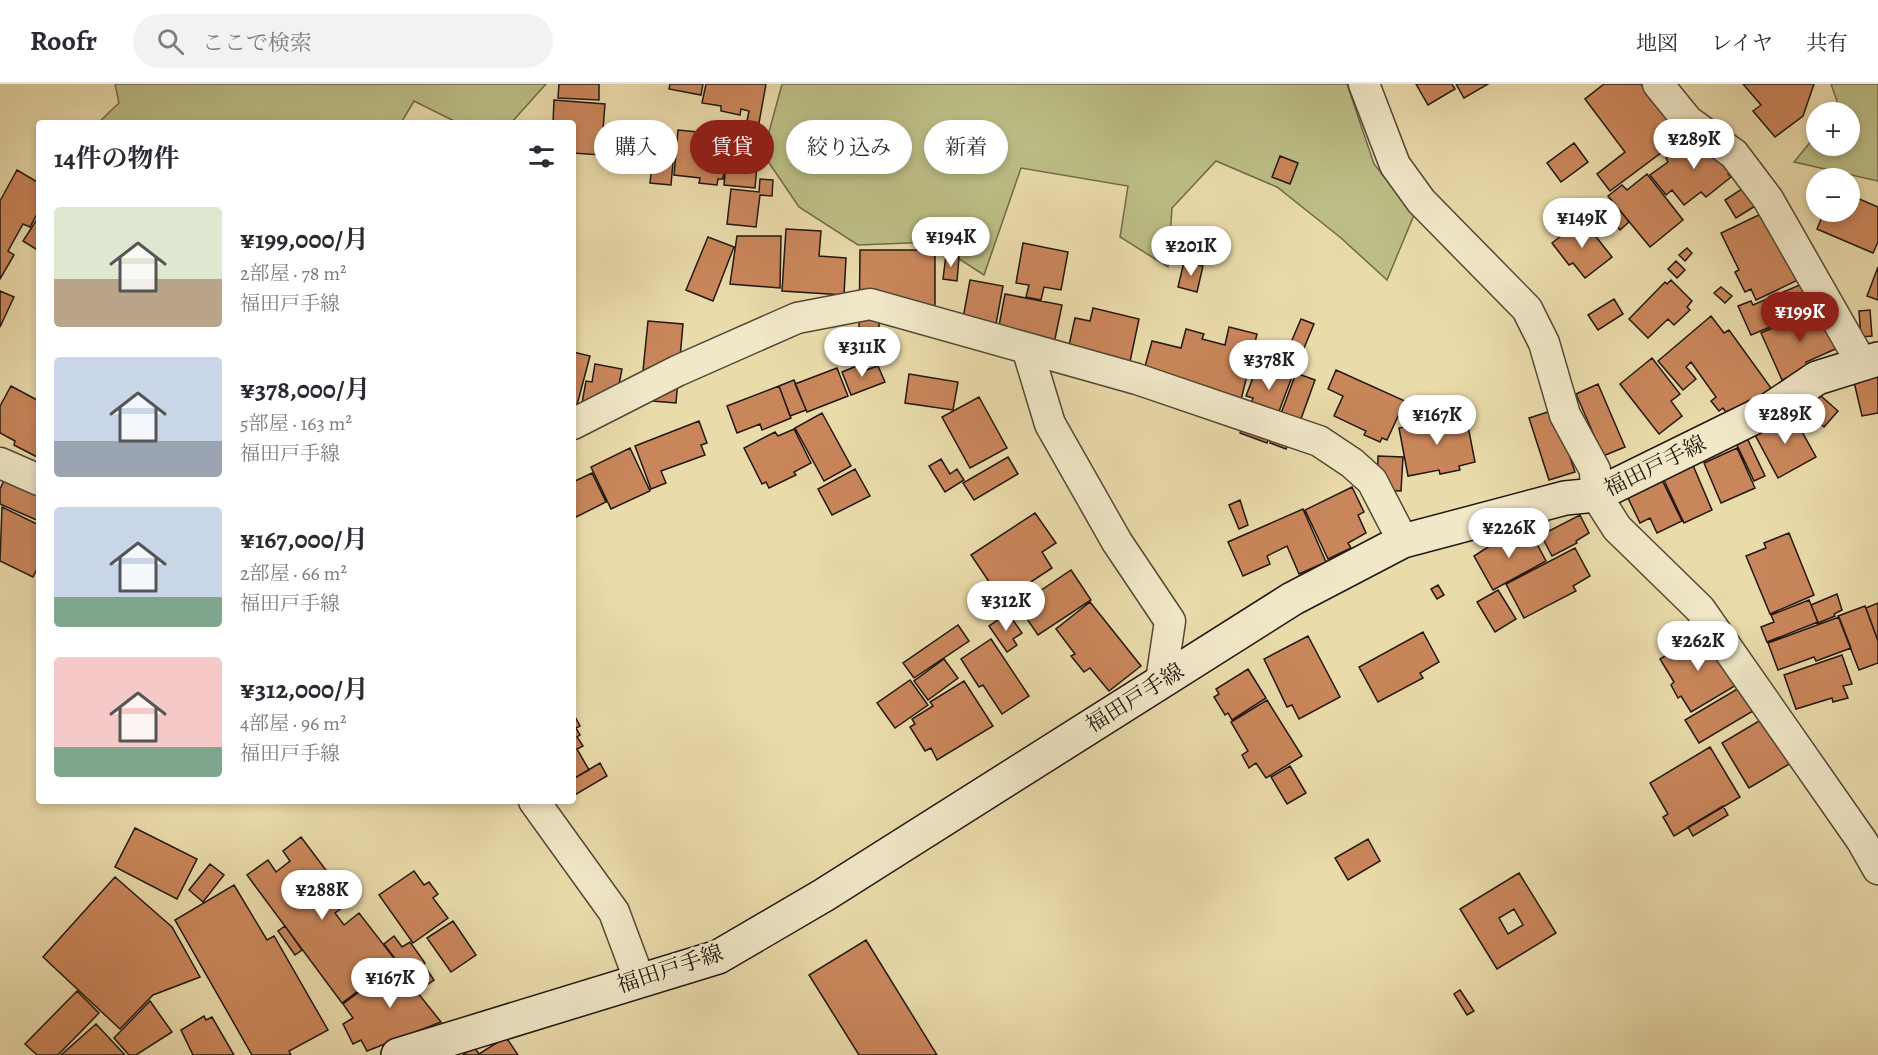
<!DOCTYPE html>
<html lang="ja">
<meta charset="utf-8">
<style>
:root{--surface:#fff;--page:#f2f2f3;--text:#2b2b33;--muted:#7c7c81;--line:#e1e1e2;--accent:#8f2418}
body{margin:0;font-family:Alegreya,"Noto Serif JP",serif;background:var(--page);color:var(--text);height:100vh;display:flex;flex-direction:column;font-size:22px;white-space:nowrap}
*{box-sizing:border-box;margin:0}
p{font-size:20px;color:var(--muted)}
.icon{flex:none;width:33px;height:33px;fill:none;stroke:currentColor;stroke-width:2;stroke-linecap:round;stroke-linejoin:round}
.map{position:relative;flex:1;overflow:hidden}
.side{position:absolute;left:36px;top:36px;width:540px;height:684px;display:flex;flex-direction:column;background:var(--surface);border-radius:6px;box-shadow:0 3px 9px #0003}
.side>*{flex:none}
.guide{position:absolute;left:594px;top:36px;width:570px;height:54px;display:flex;gap:12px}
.tools{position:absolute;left:1806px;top:18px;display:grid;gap:12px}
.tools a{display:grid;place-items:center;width:54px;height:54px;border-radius:50%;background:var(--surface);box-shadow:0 3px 9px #0003;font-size:30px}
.price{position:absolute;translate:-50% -51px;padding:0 14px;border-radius:21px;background:#fff;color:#222;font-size:20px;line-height:39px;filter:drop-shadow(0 2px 3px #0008)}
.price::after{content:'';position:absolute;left:50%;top:36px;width:18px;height:14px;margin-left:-9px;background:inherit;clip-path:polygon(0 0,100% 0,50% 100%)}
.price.on{background:var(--accent);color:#fff}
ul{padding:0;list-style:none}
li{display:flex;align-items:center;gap:18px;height:150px;padding:0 18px}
li span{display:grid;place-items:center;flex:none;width:168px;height:120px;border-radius:6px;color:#555}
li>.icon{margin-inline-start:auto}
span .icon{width:72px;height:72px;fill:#fffc;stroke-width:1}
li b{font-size:26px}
h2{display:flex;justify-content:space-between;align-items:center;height:72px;padding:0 18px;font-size:26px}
.chip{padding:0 21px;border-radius:27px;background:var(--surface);box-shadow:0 3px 9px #0003;font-size:21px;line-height:54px}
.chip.on{background:var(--accent);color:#fff}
header{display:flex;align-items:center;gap:36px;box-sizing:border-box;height:84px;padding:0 30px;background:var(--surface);border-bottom:2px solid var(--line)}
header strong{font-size:28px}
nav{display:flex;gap:33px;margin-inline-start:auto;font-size:21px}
.search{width:420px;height:54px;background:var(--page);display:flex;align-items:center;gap:15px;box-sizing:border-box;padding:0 21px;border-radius:33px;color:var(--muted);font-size:22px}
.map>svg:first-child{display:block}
.green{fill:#bcbe85;stroke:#6e6a4a;stroke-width:1.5}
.building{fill:#ca865b;stroke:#21170f;stroke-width:1.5;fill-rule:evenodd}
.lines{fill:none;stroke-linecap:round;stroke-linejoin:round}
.minor-casing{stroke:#534836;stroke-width:33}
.secondary-casing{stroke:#21170f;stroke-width:36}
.minor{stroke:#f1e8c8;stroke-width:30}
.secondary{stroke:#f1e8c8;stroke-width:33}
.labels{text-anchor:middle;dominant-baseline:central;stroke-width:6;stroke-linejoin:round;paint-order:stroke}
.street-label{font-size:22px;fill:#21170f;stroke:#f1e8c8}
</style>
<header>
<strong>Roofr</strong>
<div class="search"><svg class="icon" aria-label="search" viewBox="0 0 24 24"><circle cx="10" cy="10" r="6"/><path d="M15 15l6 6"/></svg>ここで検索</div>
<nav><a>地図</a><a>レイヤ</a><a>共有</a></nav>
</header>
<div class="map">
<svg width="1878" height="971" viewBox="0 0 1878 971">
<rect width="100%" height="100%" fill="#eadbab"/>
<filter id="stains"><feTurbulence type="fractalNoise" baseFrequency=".00333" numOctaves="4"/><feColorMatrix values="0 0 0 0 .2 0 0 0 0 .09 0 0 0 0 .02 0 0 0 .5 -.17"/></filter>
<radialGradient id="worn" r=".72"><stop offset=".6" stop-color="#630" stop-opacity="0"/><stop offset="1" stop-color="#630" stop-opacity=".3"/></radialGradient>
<path class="green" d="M115 0H546L511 39H458L414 17 401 39H98L119 19Z
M782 0H1347L1374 80 1414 131 1387 196 1341 154 1277 103 1216 77 1172 124 1168 183 1120 153 1128 102 1021 84 984 191 933 158 858 161 799 123 763 70Z
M1831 0H1878V97L1794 78 1816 51V62H1850V28H1835L1839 23Z"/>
<path class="building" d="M559 0H599V16L558 14Z
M670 0H703L701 11 669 5Z
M706 0H766L759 39 747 37 749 27 741 25 740 31 721 27V22L702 19Z
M1416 0H1452L1455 5 1428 21Z
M1456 0H1488L1464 14Z
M1604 0H1641L1682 53 1610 107 1597 90 1625 68 1585 15Z
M1743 0H1814L1803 32 1775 53 1753 27 1761 21Z
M554 16 605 20 601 71 573 69V39H553Z
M729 44 752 46 751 59 759 60 755 104 724 101Z
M678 46 728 51 723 95H718L717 101 699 99 700 94 674 91Z
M1696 50 1738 82 1728 90 1731 93 1706 113 1701 108 1684 121 1672 106 1666 111 1650 91 1668 78 1666 74Z
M655 54 675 57 671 101 650 99Z
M1574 59 1588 78 1561 98 1547 79Z
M1280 72 1298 79 1290 100 1272 93Z
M17 86 39 99V126L30 143 23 140 8 167 14 171 0 195V117Z
M1647 90 1683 136 1650 163 1608 112 1622 101 1627 106Z
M760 95 773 96 772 112 760 111 756 143 727 140 731 105 759 108Z
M1748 101 1760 119 1736 134 1725 116Z
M1850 111 1878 123V158L1873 169 1817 145 1824 128H1850Z
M1614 119 1629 138 1620 146 1604 127Z
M1767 127 1800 195 1756 216 1751 205 1745 208 1735 188 1739 186 1721 149Z
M39 132V167L23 157Z
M1582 135 1612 173 1585 194 1573 179 1569 181 1552 159Z
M786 145 821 147 819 172 846 174 844 211 782 207Z
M737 152H781L780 204 730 200Z
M708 153 734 163 713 217 686 206Z
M1023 159 1068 168 1061 206 1044 203 1041 216 1026 213 1029 201 1016 199Z
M1687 164 1692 169 1685 177 1679 171Z
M860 166H935V223H879V249H859Z
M946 171 959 173 957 197 943 195Z
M1676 177 1685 186 1677 194 1668 185Z
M1184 178 1203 182 1197 208 1178 203Z
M1878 183V216L1867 212Z
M970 196 1003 202 994 251 961 245Z
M1671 196 1692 217 1687 223 1690 226 1674 241 1668 235 1648 254 1629 235 1665 198 1667 200Z
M1802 200 1813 225 1751 251 1738 222 1751 217 1753 221Z
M1721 203 1732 212 1725 219 1714 209Z
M0 207 14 213 0 243Z
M1005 210 1062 221 1051 274 995 263Z
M1614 215 1623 230 1598 246 1588 231Z
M1093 224 1139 235 1128 287 1066 275 1075 234 1090 237Z
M1813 226 1817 235 1828 231 1842 262 1806 278 1809 284 1782 296 1761 249Z
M1870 226 1872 252 1861 253 1859 227Z
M1711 232 1724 249 1729 246 1771 304 1730 334 1723 324 1719 327 1711 317 1716 313 1691 278 1686 283 1696 295 1683 306 1658 277Z
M1301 235 1314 240 1302 269 1289 263Z
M648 237 683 240 676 319 640 316Z
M1229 243 1257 250 1241 316 1144 286 1152 257 1181 264 1186 245 1204 250 1202 255 1225 261Z
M1272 258 1301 269 1267 359 1240 349 1253 314 1246 312 1260 275 1265 276Z
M573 268 590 272 573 336Z
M1652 274 1680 310 1671 317 1682 332 1659 350 1620 300Z
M864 279 866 286 878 282 885 298 851 311 842 288Z
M595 280 622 285 614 326 582 319 586 297 592 298Z
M837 284 848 312 807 328 795 300Z
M1336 286 1405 317 1387 356 1382 354 1380 358 1364 351 1366 347 1334 332 1343 312 1328 305Z
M1296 289 1315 296 1293 357 1290 355 1286 365 1270 359Z
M909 290 958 298 953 326 905 319Z
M1878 292V329L1862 332 1854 298Z
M794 296 806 326 790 332 779 302Z
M1598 300 1625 363 1603 372 1576 310Z
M11 302 39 317V374L14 361 15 357 0 349V322Z
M779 302 791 334 762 346 760 340 737 349 727 322Z
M1821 312 1838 327 1824 343 1806 327Z
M979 313 1007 364 970 384 942 333Z
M1554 326 1575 388 1549 396 1529 334Z
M1791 328 1816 373 1778 394 1754 349Z
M822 329 851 382 824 397 795 344Z
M1466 332 1475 378 1459 382 1460 386 1440 390 1439 386 1408 392 1399 344Z
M699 337 707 359 701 361 705 371 661 387 666 399 651 405 635 362Z
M794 345 811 379 794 388 796 391 769 404 766 398 762 400 744 364 775 348 778 352Z
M1747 354 1765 392 1754 397 1736 359Z
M630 364 650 407 611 425 591 383Z
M1737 364 1755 404 1721 419 1704 379Z
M1378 372 1403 373 1401 407 1377 406Z
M1008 373 1018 390 974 416 963 399Z
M941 375 950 390 957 385 964 396 945 408 929 382Z
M1692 379 1712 426 1684 439 1662 392Z
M855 385 870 412 832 431 818 405Z
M8 388 39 402V437L0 420V405Z
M592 389 606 418 574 434 573 398Z
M1661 394 1682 437 1657 449 1650 434 1640 439 1627 412Z
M1352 403 1364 428 1358 431 1366 449 1348 459 1351 464 1328 475 1305 426Z
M1240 416 1248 441 1239 445 1229 421Z
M2 423 39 441V481L33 493 0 477Z
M1303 425 1326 478 1299 490 1287 462 1267 472 1270 480 1243 492 1228 458Z
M1035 429 1056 459 1042 468 1052 484 1002 517 971 471Z
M1580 431 1589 449 1576 457 1577 459 1552 472 1541 451Z
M1513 447 1517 454 1530 447 1546 477 1493 506 1474 472Z
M1789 449 1814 511 1770 530 1746 472 1766 464 1764 459Z
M1575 464 1590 492 1573 502 1576 507 1524 534 1506 500Z
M1071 486 1091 516 1038 551 1018 522Z
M1438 501 1444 511 1437 515 1431 505Z
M1498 506 1516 535 1495 548 1477 518Z
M1837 510 1842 526 1834 530 1835 532 1818 539 1811 521Z
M1809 516 1818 538 1767 558 1761 543 1774 538 1771 531Z
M1090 518 1141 582 1109 607 1090 584 1084 588 1071 572 1075 570 1056 545Z
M1878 519V557L1866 524Z
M1865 522 1878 557V579L1859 586 1838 532Z
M1008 529 1022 549 1013 555 1017 561 1007 568 989 542Z
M1839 533 1851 564 1816 577 1814 573 1778 586 1768 559Z
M958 541 969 557 914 594 903 579Z
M1706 547 1738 600 1691 628 1681 612 1678 614 1671 601 1674 598 1660 575Z
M1423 548 1439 578 1420 589 1423 594 1378 618 1359 583Z
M1308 552 1340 613 1299 635 1292 621 1287 623 1264 575Z
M991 555 1029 612 1002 630 983 601 979 603 961 575Z
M1842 571 1852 600 1843 602 1848 614 1833 618 1832 614 1796 625 1784 591Z
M944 575 958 594 928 616 914 597Z
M1248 585 1266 614 1232 636 1228 629 1225 631 1214 613 1219 610 1216 605Z
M910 596 928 621 895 644 877 619Z
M964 597 993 642 937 676 931 664 925 667 910 643 915 640 912 635 933 622 930 618Z
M1744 601 1758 624 1699 659 1685 636Z
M1267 616 1302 672 1266 694 1256 679 1249 684 1242 671 1248 667 1231 638Z
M573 629 580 642 576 644 580 651 577 653 583 662 577 665 589 686 573 695Z
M1769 631 1796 676 1749 704 1722 659Z
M1710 663 1740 713 1674 752 1663 733 1668 730 1650 699Z
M600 679 607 692 573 712V695Z
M1290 682 1306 709 1287 720 1271 693Z
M1723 722 1728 731 1693 752 1688 743Z
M135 744 197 775 177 815 115 783Z
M301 753 350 818 335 829 344 841 359 829 397 878 342 919 247 791 268 776 276 788 290 777 283 767Z
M1368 755 1380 777 1348 796 1335 774Z
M210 780 224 791 203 818 189 806Z
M414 787 424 801 429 798 438 810 433 814 448 834 413 859 379 811Z
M1519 789 1556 849 1497 885 1460 825ZM1514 825 1523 841 1508 850 1499 834Z
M115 793 172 843 200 893 153 911 120 945 43 873Z
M234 801 267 856 274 852 328 946 289 967 291 971H252L175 836Z
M453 837 476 871 451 888 427 854Z
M285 842 302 866 295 871 278 847Z
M394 852 402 863 410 858 425 879 408 892 384 860Z
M866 856 937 971H859L809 891Z
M423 880 434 896 417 908 441 938 367 967 361 956 353 960 343 940 353 934 343 920 395 881 406 893Z
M1460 906 1474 927 1467 931 1454 910Z
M77 907 99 929 58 971H37L25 960Z
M150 917 172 948 136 971H129L114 954Z
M204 932 206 936 212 933 234 971H193L181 946Z
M96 940 125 971H61Z
M506 953 518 971H463L474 963 479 970Z"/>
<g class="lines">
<defs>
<path id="minor" d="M1364 0 1395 81 1421 117 1527 225 1544 259 1565 331 1595 386 1596 411 1617 444 1700 525 1862 757 1878 785
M1658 0 1688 37 1734 70 1768 115 1861 278
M1027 264 1050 340 1117 458 1170 537 1161 597
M573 340 677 287 797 234 870 220 1137 295 1319 357 1352 379 1372 397 1403 457
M0 379 39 396
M534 717 614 828 639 895"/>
<path id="secondary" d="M398 971 718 873 824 811 1292 515 1403 457 1565 414 1596 411 1771 325 1817 294 1878 275"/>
</defs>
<use href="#minor" class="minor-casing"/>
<use href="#secondary" class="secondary-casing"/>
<use href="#minor" class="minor"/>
<use href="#secondary" class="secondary"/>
</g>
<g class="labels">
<g class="street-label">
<text transform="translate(1655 382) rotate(-26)">福田戸手線</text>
<text transform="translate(1135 614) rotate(-32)">福田戸手線</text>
<text transform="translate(670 885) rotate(-18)">福田戸手線</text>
</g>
</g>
<rect width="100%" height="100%" filter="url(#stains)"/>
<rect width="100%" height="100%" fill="url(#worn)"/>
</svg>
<div class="tools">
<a>+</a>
<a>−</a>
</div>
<b class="price" style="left:1694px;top:86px">¥289K</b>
<b class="price" style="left:1582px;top:165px">¥149K</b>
<b class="price" style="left:951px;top:184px">¥194K</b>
<b class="price" style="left:1191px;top:193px">¥201K</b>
<b class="price on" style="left:1800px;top:259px">¥199K</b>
<b class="price" style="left:862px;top:294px">¥311K</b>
<b class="price" style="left:1269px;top:307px">¥378K</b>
<b class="price" style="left:1785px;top:361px">¥289K</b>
<b class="price" style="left:1437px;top:362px">¥167K</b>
<b class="price" style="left:1509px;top:475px">¥226K</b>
<b class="price" style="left:1006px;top:548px">¥312K</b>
<b class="price" style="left:1698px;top:588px">¥262K</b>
<b class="price" style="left:322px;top:837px">¥288K</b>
<b class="price" style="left:390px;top:925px">¥167K</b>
<div class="guide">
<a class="chip">購入</a>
<a class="chip on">賃貸</a>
<a class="chip">絞り込み</a>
<a class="chip">新着</a>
</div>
<section class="side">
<h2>14件の物件<svg class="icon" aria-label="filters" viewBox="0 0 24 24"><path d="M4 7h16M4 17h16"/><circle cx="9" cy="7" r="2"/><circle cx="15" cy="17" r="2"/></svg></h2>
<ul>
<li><span style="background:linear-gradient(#dfe7d0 60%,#b9a48a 0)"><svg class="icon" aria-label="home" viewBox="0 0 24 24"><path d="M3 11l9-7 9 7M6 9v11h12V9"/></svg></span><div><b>¥199,000/月</b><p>2部屋 · 78 m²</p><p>福田戸手線</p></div></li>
<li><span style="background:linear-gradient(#c9d6e8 70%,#9aa5b1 0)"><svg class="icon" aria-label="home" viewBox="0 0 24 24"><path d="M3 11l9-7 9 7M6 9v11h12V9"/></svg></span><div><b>¥378,000/月</b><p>5部屋 · 163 m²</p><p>福田戸手線</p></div></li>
<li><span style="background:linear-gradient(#c9d6e8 75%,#7fa58c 0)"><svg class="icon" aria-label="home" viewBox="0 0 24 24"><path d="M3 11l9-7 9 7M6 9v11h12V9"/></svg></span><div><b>¥167,000/月</b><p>2部屋 · 66 m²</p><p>福田戸手線</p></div></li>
<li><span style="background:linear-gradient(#f6c9c9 75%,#7fa58c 0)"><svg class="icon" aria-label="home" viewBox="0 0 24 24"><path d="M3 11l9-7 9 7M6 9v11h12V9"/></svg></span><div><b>¥312,000/月</b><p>4部屋 · 96 m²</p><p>福田戸手線</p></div></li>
</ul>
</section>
</div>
